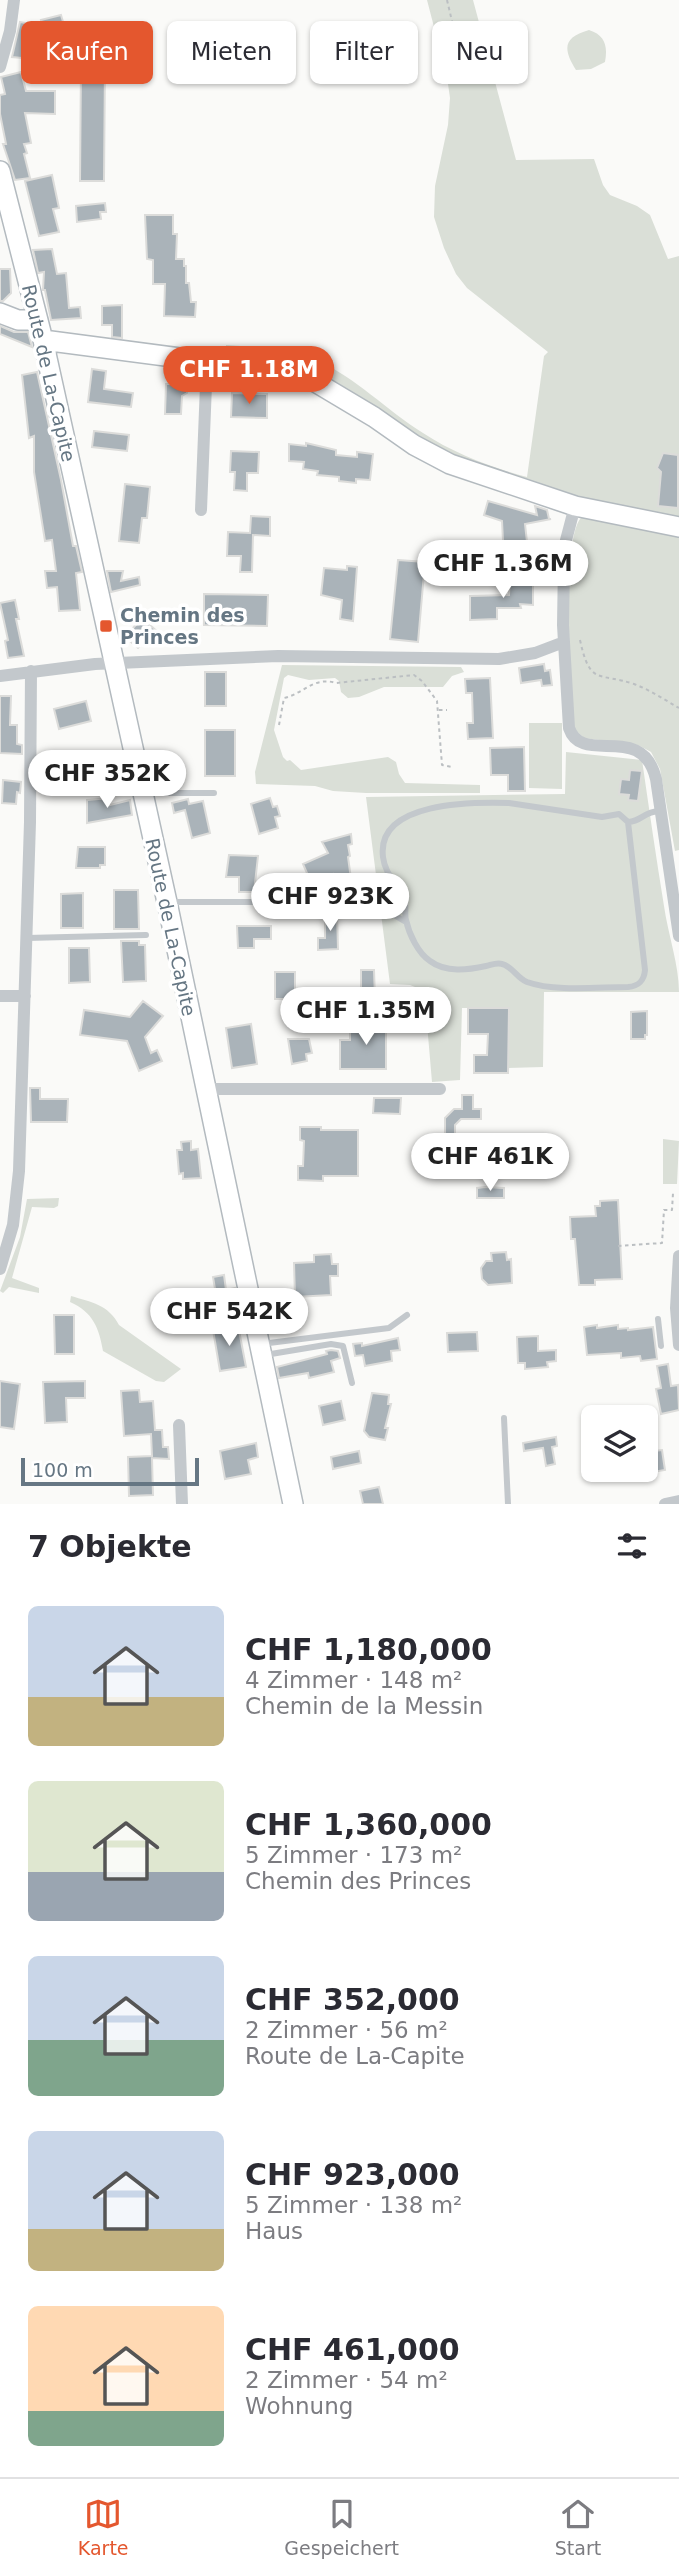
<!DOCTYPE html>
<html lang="de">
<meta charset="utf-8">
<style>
:root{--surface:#fff;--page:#f7f7f7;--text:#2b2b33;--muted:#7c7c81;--line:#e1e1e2;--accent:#e4572e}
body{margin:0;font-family:"DejaVu Sans",sans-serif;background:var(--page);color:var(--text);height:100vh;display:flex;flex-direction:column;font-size:26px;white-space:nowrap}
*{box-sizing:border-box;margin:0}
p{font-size:23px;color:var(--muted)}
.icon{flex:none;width:38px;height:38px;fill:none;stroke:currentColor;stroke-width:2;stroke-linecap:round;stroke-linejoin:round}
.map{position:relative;height:1504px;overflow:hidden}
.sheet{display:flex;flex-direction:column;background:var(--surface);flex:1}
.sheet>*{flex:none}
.top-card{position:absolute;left:21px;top:21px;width:637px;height:63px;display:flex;gap:14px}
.fabs{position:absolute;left:581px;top:1405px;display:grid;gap:14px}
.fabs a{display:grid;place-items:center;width:77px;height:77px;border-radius:10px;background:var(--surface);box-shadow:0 2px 5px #0004;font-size:35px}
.scale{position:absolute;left:21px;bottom:18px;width:178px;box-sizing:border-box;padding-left:7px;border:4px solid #657683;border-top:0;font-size:19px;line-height:24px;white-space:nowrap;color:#657683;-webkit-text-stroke:5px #fff;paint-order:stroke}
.price{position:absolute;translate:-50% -60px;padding:0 16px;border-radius:24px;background:#fff;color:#222;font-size:23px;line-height:46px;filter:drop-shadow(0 2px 4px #0008)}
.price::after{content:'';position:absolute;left:50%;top:42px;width:21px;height:16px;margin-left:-10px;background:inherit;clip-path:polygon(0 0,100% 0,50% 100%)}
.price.selected{background:var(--accent);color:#fff}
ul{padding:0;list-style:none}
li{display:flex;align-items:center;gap:21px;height:175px;padding:0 28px}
li span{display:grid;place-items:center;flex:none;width:196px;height:140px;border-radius:10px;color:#555}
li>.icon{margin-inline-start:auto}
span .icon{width:84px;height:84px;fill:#fffc;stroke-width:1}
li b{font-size:30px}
h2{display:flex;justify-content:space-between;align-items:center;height:84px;padding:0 28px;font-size:30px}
.tag{padding:0 24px;border-radius:10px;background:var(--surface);box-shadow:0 2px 5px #0004;font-size:24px;line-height:63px}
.tag.selected{background:var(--accent);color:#fff}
.menu{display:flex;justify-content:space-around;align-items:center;height:98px;border-top:2px solid var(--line);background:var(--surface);font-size:19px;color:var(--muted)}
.menu a{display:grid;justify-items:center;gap:4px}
.menu .selected{color:var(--accent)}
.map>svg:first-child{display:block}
.green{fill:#dadfd7}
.building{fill:#aab3b9;stroke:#dcdcda;stroke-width:2}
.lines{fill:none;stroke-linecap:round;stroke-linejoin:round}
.secondary-casing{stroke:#b3babf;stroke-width:22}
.path{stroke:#bbbfc2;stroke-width:2;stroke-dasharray:3.5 3.5;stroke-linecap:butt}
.lane{stroke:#c3c8cc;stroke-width:6}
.street{stroke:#c3c8cc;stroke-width:12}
.secondary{stroke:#fff;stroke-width:19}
.poi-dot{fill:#e4572e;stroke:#fff;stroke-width:2.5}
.labels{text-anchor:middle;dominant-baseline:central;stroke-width:7;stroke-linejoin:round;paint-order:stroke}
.street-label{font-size:19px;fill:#657683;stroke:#fff}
.poi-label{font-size:19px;font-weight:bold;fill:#657683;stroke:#fff;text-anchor:start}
</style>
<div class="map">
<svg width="679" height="1504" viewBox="0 0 679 1504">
<rect width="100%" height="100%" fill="#fafaf8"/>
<path class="green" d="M427 0H473L516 160 594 159 603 185 610 195 637 206 650 215 668 259 679 256V517L601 506 459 463 404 433 350 391 317 372 284 362 226 355V345C256 347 289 347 316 360 357 378 386 410 423 433 453 453 493 468 527 477L544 356 548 352 467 288 456 274 444 248 434 217 435 186 448 125 450 98 447 77Z
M589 30C605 35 608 46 605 62L591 69 576 70C562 48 564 37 589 30Z
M583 516 679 532V850L675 851 660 769 651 752 638 745 584 738 574 729C572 694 559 533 583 516Z
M282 665 461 667 464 672 452 676 443 687H384L359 697 348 698 341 692 339 681 335 678 309 680 288 675 284 678 274 730 283 757 287 761 290 760 301 770 388 757 396 762 399 774 405 783 480 785V793H366L333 791 315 786 256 784 255 772Z
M529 723H562V789L529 788Z
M566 752 642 760C649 808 656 857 664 906 668 934 679 965 679 992H544L543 1067 508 1068V1008H462L460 1080 432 1082 426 1012 420 989 410 985 390 984 366 797 565 794Z
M663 1139 679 1141 677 1184H663Z
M59 1198 58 1206 54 1208 32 1207 12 1278 39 1288V1293L9 1287 3 1293 0 1291 20 1237 27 1199Z
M71 1296C91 1302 109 1305 119 1325L181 1369 164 1382 156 1381 103 1351C99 1328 93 1312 70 1302Z"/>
<path class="building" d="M61 15 68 39 48 44 41 20Z
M20 22 26 23 22 58 12 57Z
M81 63H105L104 181H80Z
M21 72 26 91H55V114L25 113 31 143 24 144 27 153 24 154 30 178 15 180 3 144H6L0 114V95L5 94 1 77Z
M52 175 59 208 53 209 59 232 39 236 25 181Z
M105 203 106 212H100L101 219 77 222 76 206Z
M145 215H173V234H177L176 259H184V266H186V283H189L191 302H196L195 317 164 316 165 284H153V260L147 259Z
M52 249 57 274 66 273 69 308 80 307 81 318 51 320 45 290H43L44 272 38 273 33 250Z
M0 269H10L11 293 3 301H0Z
M122 305V338L112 337V325H102V306Z
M0 326 14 332H28L32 347 0 334Z
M92 369 106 371 104 389 133 393 131 407 88 402Z
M37 372 61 480 73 546H76L82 572 76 573 80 610 59 611 57 587 47 588 45 571H56L52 540 45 541 34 472V436L29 438 22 375Z
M166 384H182L188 387 187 393 182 396 181 414H165Z
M232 393 267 394V418L231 417Z
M94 431 129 435 127 451 92 447Z
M306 443 336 450V455L357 457V452L373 454 370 480 356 479V483L339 481V477L317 475 318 471 303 469 304 462 289 461V444L306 446Z
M231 451 259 452 258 473H247V491L234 490 235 472H230Z
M663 453 678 455V508L658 506 661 472 657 468Z
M125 484 150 487 147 518H142L139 543 119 541Z
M488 501 537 515 535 506 547 510 549 519H551L525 524 527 542 514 543 513 541H503L502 521 484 515Z
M251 516 270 517V536L253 535 252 572H240L241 556H227L228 532 250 533Z
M398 560 425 562 418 642 390 639Z
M347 566 357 567 353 621 340 619 342 600 321 595 324 568 347 570Z
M107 571H123L121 581 139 577 140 585 111 592Z
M510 577 533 578V605L520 604 521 608H497V619L470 620V596L509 595Z
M204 594 268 595 267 626 204 625Z
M15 600 19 619H16L24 656 8 658 5 641 8 640 0 603Z
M142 618 159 633 148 645 144 642 138 648 125 637Z
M544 664 545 671 550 670 552 685 542 686 541 680 521 683 519 668Z
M205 672H226V706H205Z
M490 678 493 738 468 739 467 723H473L472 693H466L465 679Z
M0 696H11L10 725H17V744L22 745V754L0 753Z
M86 701 91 721 59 729 54 709Z
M205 730H235V776H205Z
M524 747 525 791H508V775H491L490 748Z
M630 770 642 771 638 801 628 800 629 795 619 794 621 779 629 780Z
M3 780 21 782 20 793 17 792 16 804 2 803Z
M110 798V805L130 800 132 815 87 823V800Z
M270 798 273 807 277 806 280 816 275 817 278 828 259 834 251 804Z
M188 799 189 804 203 801 210 833 192 838 185 810 174 813 172 803Z
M351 834 352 844 348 845 350 856 348 857 352 886H338L333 874 310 880 303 864 328 853 322 842Z
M78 847H105V865H100V868H76Z
M229 855 258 856 254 892H239V877H226Z
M114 890H138L139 929H114Z
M83 893V928H61V894Z
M325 912H337L338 949 318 950V938H325Z
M237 926H271V939H254V948H238Z
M121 941H139V945H145L146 981 123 982Z
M69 948H89L90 982 69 983Z
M361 970H374L375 998H361Z
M275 972H295V999H275Z
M143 1001 163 1016 145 1037 151 1053 157 1050 162 1061 139 1071 127 1041 80 1035 84 1010 130 1017Z
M468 1008H509L508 1073H474V1055H487L488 1034H468Z
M647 1011V1035H645V1039H631V1012Z
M372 1013H384V1026H386V1069H340V1040H350V1030H371Z
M251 1024 257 1064 232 1068 226 1028Z
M288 1039H309L312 1053 306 1054 307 1061 292 1064Z
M30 1088H40V1099H68L67 1122H31Z
M462 1095H473V1109H481V1119H461L455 1125V1142H445V1118L454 1109H462Z
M374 1098H401L400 1114 373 1113Z
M300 1127H321V1130H358V1176H323V1181L298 1180V1166H303L304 1141 300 1140Z
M191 1141V1150L198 1149 201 1178 183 1179V1173L179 1174 177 1150H182L181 1142Z
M485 1187 504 1188V1198H477V1188Z
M618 1200 622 1279 595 1280V1285H579L575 1239H571L570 1217 596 1216 595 1206H600V1201Z
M506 1252 507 1260 511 1259 512 1283 488 1285 482 1279 481 1268 486 1261H492L491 1253Z
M331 1254 332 1264H338V1276H330L331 1295 295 1297 294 1263 314 1262V1255Z
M224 1275 226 1290 235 1288 237 1300 222 1302 220 1294 216 1295 213 1277Z
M54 1315H74V1354H55Z
M238 1325 246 1367 220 1371 213 1330Z
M597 1325V1328L618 1325V1329L628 1328V1330L653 1327 657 1359 641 1361 640 1356 621 1358V1353L587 1355 584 1327Z
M477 1332 478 1351 448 1352 447 1333Z
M538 1336V1351L556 1350V1361L547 1362 548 1367 525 1369V1363H518L517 1337Z
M398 1338 400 1350 391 1351 392 1361 365 1366 363 1355 355 1356 353 1344 362 1343V1346Z
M331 1350 338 1351 340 1358 331 1361 334 1372 309 1378 308 1373 279 1378 277 1367 327 1354 326 1351Z
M668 1364 671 1386 678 1385 679 1410 661 1414 656 1389 661 1388 657 1366Z
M0 1381 20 1384 14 1429 0 1427Z
M85 1381V1398H66L67 1422 45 1423 43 1382Z
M139 1390 140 1402 153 1401 155 1430H162L163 1447H168L169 1459 152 1458 153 1495 129 1496 128 1457 152 1456 151 1434 124 1436 121 1391Z
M372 1393 389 1395 388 1404H391L385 1428H388L385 1440 369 1437 364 1431Z
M341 1401 345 1420 323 1425 319 1406Z
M556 1437 557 1446 552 1447 555 1464 546 1466 543 1448 524 1451 523 1443Z
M256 1443 258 1457 248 1460 251 1474 225 1479 220 1451Z
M662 1450 665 1470 646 1473V1452Z
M359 1451 361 1463 333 1469 331 1457Z
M379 1487 383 1504H363L360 1491Z"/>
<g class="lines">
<defs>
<path id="secondary" d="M0 171 43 340 102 607 167 902 293 1504
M0 313 18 320H38
M43 340 302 374 374 417 414 445 450 464 575 506 679 527"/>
</defs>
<use href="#secondary" class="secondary-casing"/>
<path class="path" d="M447 0 465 76
M580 640C590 686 598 672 634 684 650 690 665 700 679 708
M439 710H447
M279 725 284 698C303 694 314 676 336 683L414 675 422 681 437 701 442 765 452 767
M618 1246 662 1243 664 1210H672L673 1193"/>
<path class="lane" d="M146 793H214
M509 803 602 817 619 814 628 822 645 970C644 981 639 986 628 987 598 987 555 992 527 982 517 978 512 966 502 964 497 962 491 965 486 966 468 970 446 973 430 961 418 953 409 934 406 920 404 913 407 906 404 899 398 884 385 875 383 857 376 801 473 802 509 803Z
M628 822C643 821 642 812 660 811
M397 889 382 908 406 922
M169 902H278L292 894
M27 938 146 935
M658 1319 661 1346
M261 1344 389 1328 407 1315
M265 1355 331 1344 343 1346 352 1383
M504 1418 508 1504"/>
<path class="street" d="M0 67 10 31 14 0
M575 506 565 544 564 562 563 625 569 728C582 767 642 720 656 779L679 936
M201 510 207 360
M0 676 95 664 278 656 499 659 535 653 564 642
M0 996H25
M206 1089H440
M679 1256 676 1308 679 1345
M0 1269 13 1225 19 1171 30 822 31 671
M179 1425 182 1504
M665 1504 679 1501"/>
<use href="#secondary" class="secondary"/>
</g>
<rect class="poi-dot" x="99" y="619" width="14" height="14" rx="3.5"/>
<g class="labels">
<g class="street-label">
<text transform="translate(49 373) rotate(77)">Route de La-Capite</text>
<text transform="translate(171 927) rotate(78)">Route de La-Capite</text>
</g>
<g class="poi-label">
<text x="120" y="615">Chemin des<tspan x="120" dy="22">Princes</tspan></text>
</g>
</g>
</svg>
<div class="fabs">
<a><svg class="icon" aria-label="layers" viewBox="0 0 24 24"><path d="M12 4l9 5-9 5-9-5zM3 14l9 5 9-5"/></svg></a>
</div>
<div class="scale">100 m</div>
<b class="price selected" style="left:249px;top:406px">CHF 1.18M</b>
<b class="price" style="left:503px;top:600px">CHF 1.36M</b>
<b class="price" style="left:107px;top:810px">CHF 352K</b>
<b class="price" style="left:330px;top:933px">CHF 923K</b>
<b class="price" style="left:366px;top:1047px">CHF 1.35M</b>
<b class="price" style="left:490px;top:1193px">CHF 461K</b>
<b class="price" style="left:229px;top:1348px">CHF 542K</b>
<div class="top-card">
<a class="tag selected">Kaufen</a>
<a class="tag">Mieten</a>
<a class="tag">Filter</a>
<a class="tag">Neu</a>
</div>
</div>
<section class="sheet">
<h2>7 Objekte<svg class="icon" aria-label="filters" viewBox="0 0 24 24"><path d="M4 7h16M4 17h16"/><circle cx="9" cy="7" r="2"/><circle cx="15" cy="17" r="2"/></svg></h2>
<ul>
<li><span style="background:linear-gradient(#c9d6e8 65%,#c2b280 0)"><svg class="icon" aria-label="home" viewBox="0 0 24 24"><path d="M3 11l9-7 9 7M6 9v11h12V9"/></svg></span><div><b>CHF 1,180,000</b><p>4 Zimmer · 148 m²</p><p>Chemin de la Messin</p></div></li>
<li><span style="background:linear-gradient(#dfe7d0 65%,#9aa5b1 0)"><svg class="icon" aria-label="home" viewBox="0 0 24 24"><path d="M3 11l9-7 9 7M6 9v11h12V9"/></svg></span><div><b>CHF 1,360,000</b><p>5 Zimmer · 173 m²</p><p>Chemin des Princes</p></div></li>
<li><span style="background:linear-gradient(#c9d6e8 60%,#7fa58c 0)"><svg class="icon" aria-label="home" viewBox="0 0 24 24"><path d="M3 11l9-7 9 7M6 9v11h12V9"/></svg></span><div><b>CHF 352,000</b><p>2 Zimmer · 56 m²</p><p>Route de La-Capite</p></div></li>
<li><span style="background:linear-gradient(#c9d6e8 70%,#c2b280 0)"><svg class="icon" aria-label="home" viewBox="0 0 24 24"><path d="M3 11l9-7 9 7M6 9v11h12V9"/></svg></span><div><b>CHF 923,000</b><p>5 Zimmer · 138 m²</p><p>Haus</p></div></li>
<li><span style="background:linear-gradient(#ffd9b3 75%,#7fa58c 0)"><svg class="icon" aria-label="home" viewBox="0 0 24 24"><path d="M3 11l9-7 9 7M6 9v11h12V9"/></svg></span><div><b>CHF 461,000</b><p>2 Zimmer · 54 m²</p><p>Wohnung</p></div></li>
</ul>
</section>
<nav class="menu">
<a class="selected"><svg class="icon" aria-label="map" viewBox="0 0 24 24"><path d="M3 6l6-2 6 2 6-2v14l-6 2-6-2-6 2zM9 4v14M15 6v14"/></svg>Karte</a>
<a><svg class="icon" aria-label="saved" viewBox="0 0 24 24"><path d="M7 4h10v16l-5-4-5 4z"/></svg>Gespeichert</a>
<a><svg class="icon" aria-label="home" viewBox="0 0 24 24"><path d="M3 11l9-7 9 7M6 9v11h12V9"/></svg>Start</a>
</nav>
